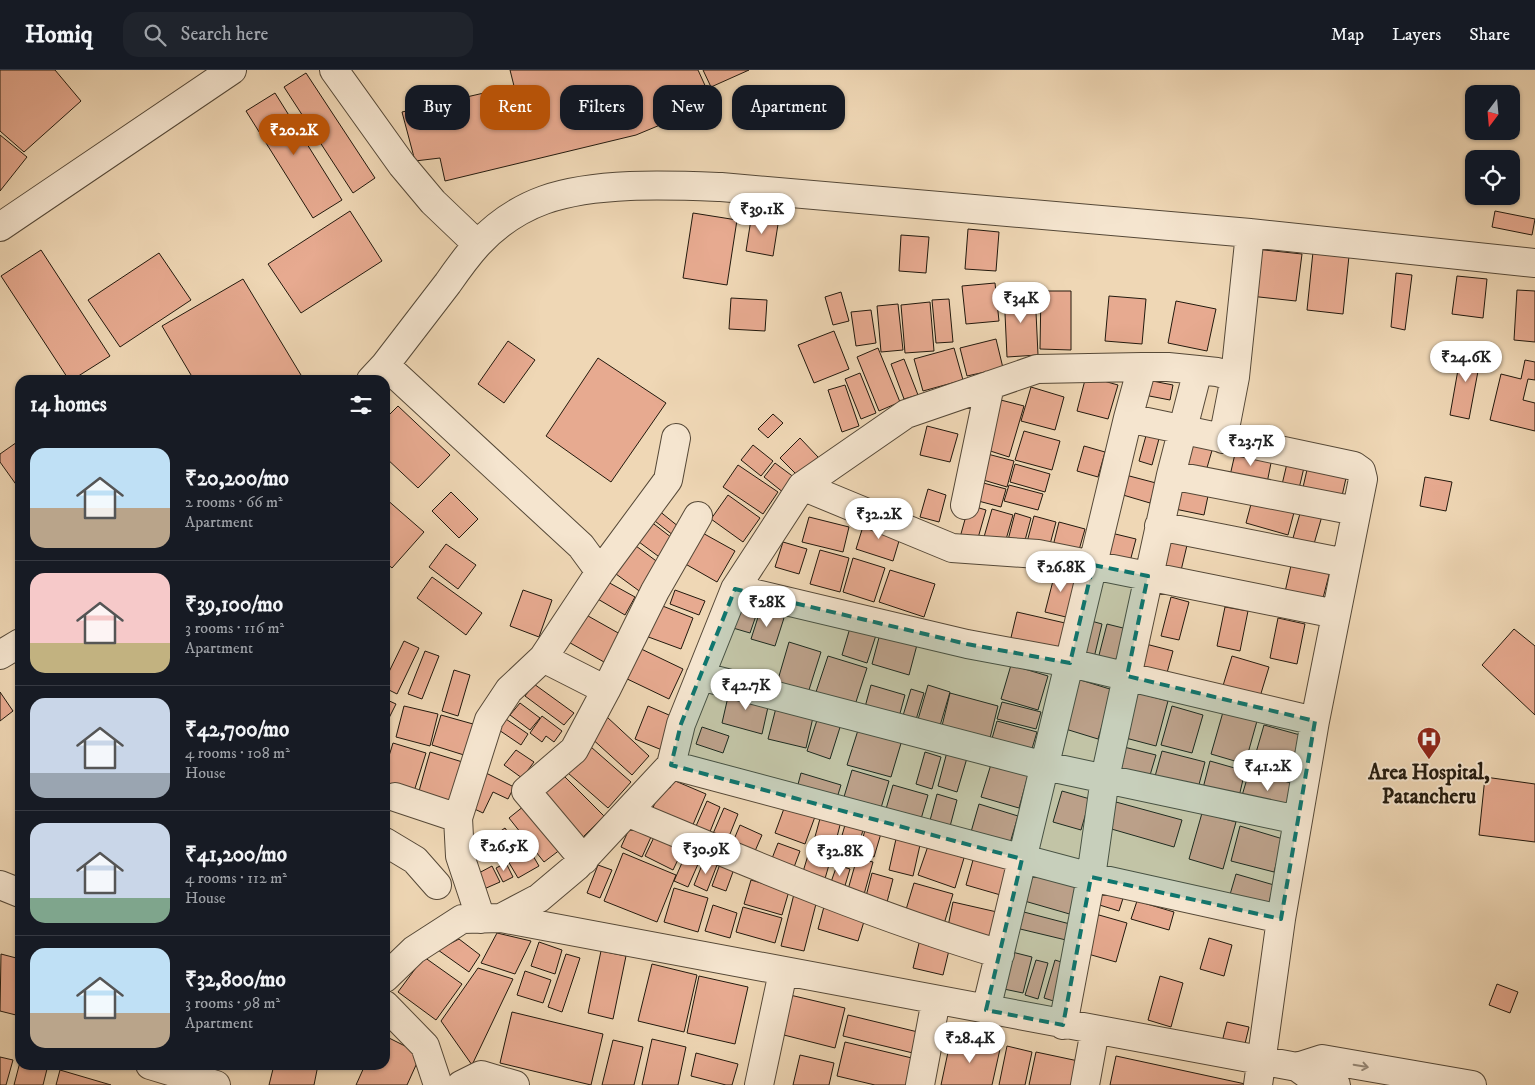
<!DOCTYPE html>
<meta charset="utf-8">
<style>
:root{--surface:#171b24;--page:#20242c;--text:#f1f3f6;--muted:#9ea1a6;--line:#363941;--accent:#b45309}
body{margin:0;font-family:"IM FELL DW Pica",serif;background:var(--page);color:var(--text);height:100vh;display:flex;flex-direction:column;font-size:19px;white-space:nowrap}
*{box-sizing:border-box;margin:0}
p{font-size:16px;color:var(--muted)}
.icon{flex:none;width:28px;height:28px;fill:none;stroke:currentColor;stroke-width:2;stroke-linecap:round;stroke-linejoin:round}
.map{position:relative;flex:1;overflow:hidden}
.side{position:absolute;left:15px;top:305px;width:375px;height:695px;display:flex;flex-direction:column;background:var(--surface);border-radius:15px;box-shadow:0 1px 4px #0004}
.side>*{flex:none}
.guide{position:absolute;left:405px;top:15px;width:475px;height:45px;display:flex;gap:10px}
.needle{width:32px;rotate:196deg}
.controls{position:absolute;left:1465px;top:15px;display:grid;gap:10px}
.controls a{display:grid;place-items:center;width:55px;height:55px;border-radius:10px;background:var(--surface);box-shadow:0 1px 4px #0004;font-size:25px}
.price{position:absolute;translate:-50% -42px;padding:0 11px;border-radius:18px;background:#fff;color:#222;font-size:16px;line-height:32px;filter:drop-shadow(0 1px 2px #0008)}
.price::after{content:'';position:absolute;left:50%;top:30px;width:15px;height:11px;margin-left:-8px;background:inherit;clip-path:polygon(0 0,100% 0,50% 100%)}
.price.on{background:var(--accent);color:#fff}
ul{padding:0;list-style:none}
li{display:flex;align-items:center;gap:15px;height:125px;padding:0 15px}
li+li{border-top:1px solid var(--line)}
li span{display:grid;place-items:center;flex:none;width:140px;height:100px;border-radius:15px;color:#555}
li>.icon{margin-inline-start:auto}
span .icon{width:60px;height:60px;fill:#fffc;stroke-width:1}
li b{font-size:21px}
h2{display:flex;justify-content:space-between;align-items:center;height:60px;padding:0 15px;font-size:21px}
.chip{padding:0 18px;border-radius:15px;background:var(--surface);box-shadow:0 1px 4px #0004;font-size:18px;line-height:45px}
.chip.on{background:var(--accent);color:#fff}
header{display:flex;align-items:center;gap:30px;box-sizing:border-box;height:70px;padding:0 25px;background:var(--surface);border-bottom:1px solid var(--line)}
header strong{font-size:24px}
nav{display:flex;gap:28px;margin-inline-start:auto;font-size:18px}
.search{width:350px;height:45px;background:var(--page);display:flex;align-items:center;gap:12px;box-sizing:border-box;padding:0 18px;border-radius:15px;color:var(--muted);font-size:19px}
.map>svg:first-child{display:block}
.building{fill:#e7aa90;stroke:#22190d}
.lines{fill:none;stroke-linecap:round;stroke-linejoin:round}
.minor-casing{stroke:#554837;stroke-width:30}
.minor{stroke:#f5e5cf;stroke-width:28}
.oneway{stroke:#968978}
.marked{fill:#0f766e;fill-opacity:0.2;stroke:#0f766e;stroke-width:4;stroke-dasharray:10 6;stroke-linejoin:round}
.labels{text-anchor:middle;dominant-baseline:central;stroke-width:4;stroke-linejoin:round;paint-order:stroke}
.poi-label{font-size:21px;font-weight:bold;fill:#22190d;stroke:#f5e5cf}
</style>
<header>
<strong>Homiq</strong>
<div class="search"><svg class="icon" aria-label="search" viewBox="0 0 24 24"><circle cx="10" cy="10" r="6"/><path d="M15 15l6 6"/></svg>Search here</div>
<nav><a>Map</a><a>Layers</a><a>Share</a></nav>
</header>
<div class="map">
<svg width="1535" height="1015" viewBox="0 0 1535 1015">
<rect width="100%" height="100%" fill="#efd7b5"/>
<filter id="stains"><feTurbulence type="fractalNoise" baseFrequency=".004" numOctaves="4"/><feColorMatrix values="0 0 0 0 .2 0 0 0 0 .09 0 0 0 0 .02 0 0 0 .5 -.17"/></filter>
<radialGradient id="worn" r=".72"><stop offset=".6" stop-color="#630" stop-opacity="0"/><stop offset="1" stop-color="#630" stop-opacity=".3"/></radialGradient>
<path class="building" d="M0 0H55L81 31 24 82 0 61Z
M510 0H698L713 33 636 65 445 111 440 88 415 91 402 42 514 16Z
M703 0H749L711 17Z
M306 3 375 108 353 123 284 17Z
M275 23 342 130 313 148 246 41Z
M0 65 27 87 0 121Z
M350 141 382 191 301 243 268 194Z
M1495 141 1535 149 1532 165 1492 157Z
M693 143 737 150 727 215 683 208Z
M752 143 779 148 773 186 746 181Z
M968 159 999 162 996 201 965 199Z
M901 165 929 167 926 203 899 201Z
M1255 179 1302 184 1296 231 1250 226Z
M41 180 110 286 72 310H69L1 206Z
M1313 182 1349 186 1343 244 1307 240Z
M159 183 191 230 120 277 88 230Z
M1396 203 1412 205 1405 260 1391 257Z
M1457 206 1487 209 1483 248 1452 244Z
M243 209 304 310H194L162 256Z
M995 213 999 251 966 254 962 216Z
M1517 220 1535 221V272L1514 270Z
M1035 221 1038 285 1007 287 1004 222Z
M1041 221H1071V280L1040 279Z
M841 222 849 251 833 255 825 227Z
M1109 226 1146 229 1142 274 1105 271Z
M731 228 767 230 765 261 729 259Z
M949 229 953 272 936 273 932 230Z
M1176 231 1216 239 1207 281 1168 273Z
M930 232 934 281 905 283 901 235Z
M898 234 903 280 881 282 877 236Z
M871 240 876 273 856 276 851 242Z
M834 261 849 299 814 313 798 275Z
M996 269 1003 298 967 306 960 278Z
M508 271 535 290 504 333 478 314Z
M1462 277 1482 280 1469 349 1450 345Z
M878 278 900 332 879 341 857 287Z
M954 278 963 310 923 321 914 289Z
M598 288 666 333 611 412 546 366Z
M904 289 918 325 904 329 891 294Z
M1525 290 1535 292V310L1528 309 1523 330 1535 333V361L1490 350 1501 304 1521 309Z
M860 303 876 343 861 349 845 309Z
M1086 306 1118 315 1108 349 1077 341Z
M1142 309 1173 315 1170 330 1139 324Z
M845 315 859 356 842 362 828 320Z
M1031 317 1064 327 1055 360 1021 351Z
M993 328 1024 336 1009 387 981 378Z
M398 336 450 385 418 418 385 387V349Z
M773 344 783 353 768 368 758 359Z
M927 356 958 364 950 392 920 385Z
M1024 361 1060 371 1052 400 1015 390Z
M1147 362 1160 365 1152 395 1139 391Z
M1194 364 1215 370 1204 408 1183 402Z
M800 368 818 387 798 406 780 388Z
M20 370V420L0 392V384Z
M753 375 773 391 761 406 741 390Z
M1237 375 1273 383 1266 418 1229 410Z
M1084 376 1105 382 1098 407 1077 401Z
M980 382 1014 391 1007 417 973 407Z
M1289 385 1306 389 1297 427 1280 423Z
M1309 391 1348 399 1340 435 1301 426Z
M775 393 795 408 784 423 764 407Z
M1015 394 1050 404 1045 422 1010 412Z
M738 395 778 422 763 444 723 417Z
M1118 403 1156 413 1150 433 1113 422Z
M1425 407 1452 412 1446 441 1420 436Z
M972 410 1006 419 1001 437 967 428Z
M1009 415 1043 424 1038 440 1004 431Z
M928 419 946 425 939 452 920 447Z
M1179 420 1208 426 1204 445 1175 439Z
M451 422 478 449 459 468 432 441Z
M1254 423 1296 435 1288 465 1246 453Z
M728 425 760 448 743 472 711 449Z
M385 428 424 462 392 498 385 492Z
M969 435 986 440 976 475 959 471Z
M992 439 1013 445 1005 473 984 467Z
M658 440 684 461 678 469 651 448Z
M1301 440 1322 446 1314 474 1293 468Z
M1015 443 1031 448 1024 474 1008 470Z
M1034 446 1056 452 1049 478 1027 472Z
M809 447 849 457 843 482 802 472Z
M865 450 902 461 893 491 856 479Z
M650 451 676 471 662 489 635 469Z
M1059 452 1085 459 1077 487 1052 480Z
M699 461 735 481 717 512 682 492Z
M1107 462 1136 469 1128 499 1099 491Z
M1167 466 1188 471 1179 509 1158 504Z
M783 472 807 479 799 504 775 497Z
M446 474 476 495 458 519 429 497Z
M636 476 663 496 642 523 616 504Z
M820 480 849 488 840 522 810 514Z
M853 488 885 498 874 532 843 522Z
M1292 491 1330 501 1322 532 1285 522Z
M1056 499 1077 504 1066 547 1045 542Z
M890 500 935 514 924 547 879 532Z
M432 507 482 543 466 565 417 528Z
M606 511 635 527 625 545 596 528Z
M523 520 552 530 539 567 510 556Z
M675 520 705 531 699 545 670 534Z
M1171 527 1189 532 1179 570 1161 566Z
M741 532 759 537 750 563 733 558Z
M655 533 693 548 681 579 643 565Z
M1225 537 1248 541 1240 581 1217 576Z
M760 541 784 548 775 576 751 569Z
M581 542 620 564 604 592 565 570Z
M1017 542 1065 553 1057 588 1009 576Z
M1278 548 1305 554 1297 594 1270 588Z
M1084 549 1102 554 1093 592 1075 588Z
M852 551 878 559 867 593 842 585Z
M1107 554 1127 559 1117 599 1097 593Z
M1514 559 1535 576V645L1482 595Z
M881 560 918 571 909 605 872 594Z
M404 571 419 578 397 624 385 618V610Z
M789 572 821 582 808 623 777 613Z
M1138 572 1173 581 1165 610 1130 600Z
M635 576 683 599 669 629 621 606Z
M425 581 439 586 422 629 408 624Z
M828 586 867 598 855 635 816 622Z
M1232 586 1269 597 1259 630 1222 619Z
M1011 595 1048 606 1038 640 1001 629Z
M454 600 470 605 458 646 442 641Z
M1074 608 1113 620 1098 669 1059 657Z
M534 614 574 643 564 655 525 626Z
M871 615 905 625 899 647 865 637Z
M928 615 950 622 939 659 917 653Z
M730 618 770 628 762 664 722 653Z
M911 619 924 623 915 653 902 649Z
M1130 621 1168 631 1156 676 1118 666Z
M0 622 13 641 0 651Z
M950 623 998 636 989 672 941 660Z
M385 629 396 634 389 648 385 646Z
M1002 632 1041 642 1036 659 997 649Z
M520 633 540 648 530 660 510 645Z
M777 634 814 643 806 678 768 669Z
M404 636 438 644 430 676 396 667Z
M648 636 676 648 662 680 635 669Z
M1172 636 1203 645 1192 683 1161 675Z
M1223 642 1257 651 1245 694 1211 684Z
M819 644 842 651 830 689 807 681Z
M441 645 473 654 464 685 432 675Z
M500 645 528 664 521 675 493 656Z
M542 646 562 661 554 672 546 666 542 672 530 663Z
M607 647 649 686 632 705 589 666Z
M997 651 1037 662 1031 682 991 672Z
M1264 655 1300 665 1289 703 1253 693Z
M702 657 729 666 723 683 696 674Z
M859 657 902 670 891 707 847 695Z
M393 673 426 683 412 728 385 719V699Z
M1120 676 1156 685 1148 712 1114 703Z
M591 677 631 712 608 738 568 703Z
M516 680 534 692 522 708 504 695Z
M1162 681 1205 692 1197 722 1154 710Z
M430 682 469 694 458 733 419 721Z
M925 682 941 687 932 719 916 714Z
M947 682 967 688 957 722 938 716Z
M992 691 1029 702 1019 738 981 727Z
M1210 691 1245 701 1238 731 1202 722Z
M557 699 604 746 580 770 533 723Z
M852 700 889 711 878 748 841 737Z
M482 701 514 717 508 729 493 722 483 743 466 735Z
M1249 702 1295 714 1288 741 1241 729Z
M801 703 841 715 835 734 796 722Z
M1485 707 1535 714V772L1479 765Z
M673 710 706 724 689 764 649 747 663 714 670 718Z
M893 715 928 725 921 749 886 739Z
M1062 721 1090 729 1081 760 1053 752Z
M937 724 957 730 948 764 928 758Z
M707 731 720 737 707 769 693 763Z
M529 732 565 776 544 792 509 748Z
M1116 732 1182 750 1174 777 1108 758Z
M786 733 816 744 805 774 775 763Z
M979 734 1018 746 1008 780 969 769Z
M724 738 738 744 724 779 709 773Z
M1202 743 1236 752 1223 799 1189 789Z
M821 745 841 751 834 779 813 774Z
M634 748 655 758 642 787 621 777Z
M740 755 762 765 752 788 730 779Z
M845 755 863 760 853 795 835 790Z
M866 756 882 760 874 787 859 783Z
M1240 756 1283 769 1274 802 1231 791Z
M505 758 512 768 493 782 486 771Z
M657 761 685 775 673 800 645 786Z
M896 769 920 775 913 806 889 800Z
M778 773 800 781 793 800 771 791Z
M928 776 964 788 955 818 918 805Z
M529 779 539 796 518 808 508 791Z
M688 779 702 785 688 817 674 811Z
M809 782 831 788 824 812 802 805Z
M623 783 676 805 657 852 604 831Z
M975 783 1013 795 1004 826 966 815Z
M857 788 873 792 863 828 847 823Z
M704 790 717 795 707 821 694 815Z
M506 793 513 807 503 812 496 798Z
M720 794 734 799 726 821 712 816Z
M598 795 612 800 600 828 587 823Z
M837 795 850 799 844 819 830 815Z
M1032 795 1083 810 1073 845 1021 830Z
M492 796 500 812 484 819 477 804Z
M872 803 893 809 885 840 864 834Z
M1236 804 1274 815 1267 839 1229 828Z
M751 810 789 821 782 845 744 834Z
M914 813 953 824 944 854 905 843Z
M1098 814 1125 822 1119 841 1093 833Z
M674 818 708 828 698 862 664 852Z
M794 824 817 830 804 881 781 876Z
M1137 831 1174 842 1169 860 1131 849Z
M953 832 997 842 990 876 946 866Z
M825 833 866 845 858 871 818 859Z
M713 835 737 843 730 868 705 861Z
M743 837 782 848 775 873 736 862Z
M1020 841 1070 854 1066 870 1016 858Z
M1092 843 1127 853 1116 892 1081 882Z
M497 863 531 871 515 904 481 893Z
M921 865 951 872 943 905 913 898Z
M1209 868 1232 875 1224 906 1200 899Z
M459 869 480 885 469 902 438 880Z
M539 872 562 880 555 904 531 896Z
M601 881 626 886 613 949 588 943Z
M1008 881 1032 887 1023 923 999 918Z
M1 884 20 889V946L0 941Z
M566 884 580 888 562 942 548 937Z
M424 887 462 914 436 950 398 922Z
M1036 890 1048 893 1038 929 1025 925Z
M1055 890 1071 895 1060 933 1044 928Z
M652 894 697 905 684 962 638 951Z
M478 898 513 909 472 995 441 951Z
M525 901 551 910 543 933 517 925Z
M699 906 748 917 735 974 687 963Z
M1160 906 1183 913 1171 957 1148 950Z
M1497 914 1518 922 1510 943 1489 935Z
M790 925 845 938 835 978 780 964Z
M512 942 603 964 591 1015 500 993Z
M848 945 922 963 917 984 843 966Z
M1227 952 1249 957 1244 978 1222 972Z
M385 966 421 984 407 1015H356L365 995H385Z
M951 968 1000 979 992 1015H941Z
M652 969 686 977 678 1015H642Z
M613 970 643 977 634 1015H602Z
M845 972 916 989 910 1015H875L837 1006Z
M1007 976 1032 982 1025 1015H999Z
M1036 982 1083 992 1079 1015H1029Z
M696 983 738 994 732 1015H726L691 1006Z
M800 985 834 993 829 1015H793Z
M1116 986 1250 1015H1110Z
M0 987 13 990 6 1015H0Z
M20 992V995H48L43 1015H14Z
M274 995H318L314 1015H269Z
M60 1000 111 1015H56Z"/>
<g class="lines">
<defs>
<path id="minor" d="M334 0 402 95 433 132 477 174
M0 157 232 0
M385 295 581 476 600 502
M371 310 385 295C406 268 427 240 448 213 457 200 467 186 478 174 496 155 519 139 544 130 595 112 667 115 721 117L1250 163 1535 193
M1128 348 1354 396 1361 401 1363 409 1315 651 1281 849 1258 1015
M1223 369 1235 307
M1171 405 1198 300 1217 302 1235 307 1250 163
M802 416 952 478 1038 484 1336 544
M965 435 990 315
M1159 456 1346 493
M735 519 967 574 1070 593 1315 651
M0 585 20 573
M543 588 606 620
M700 606 1045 696 1298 750
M671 695 1091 807 1281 849
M395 727 458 748
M629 743C751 794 873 846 1000 884
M385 772 415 790 437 815
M584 790 526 721 574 680 606 620 655 521 698 446
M0 815 20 823
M501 848 539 828 577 796 671 695 681 654 735 519 802 416 906 344 1037 299 1142 297H1168L1198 300
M481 849 460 786 458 748 489 650 509 620 543 588 600 502 668 410 676 368
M385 908 414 880 462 849 501 848 1297 997 1319 1013 1336 1015
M385 935 425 976 438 1015
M986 940 1128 348 1142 297
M1063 955 1091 807 1105 708 1171 405 1356 441
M150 995 216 1015
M1297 997 1322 989 1472 1015
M461 1015 481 1005 515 1015
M759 1015 783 902
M920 1015 936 930
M1085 1015 1095 960"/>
</defs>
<use href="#minor" class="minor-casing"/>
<use href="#minor" class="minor"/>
</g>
<defs><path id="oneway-shaft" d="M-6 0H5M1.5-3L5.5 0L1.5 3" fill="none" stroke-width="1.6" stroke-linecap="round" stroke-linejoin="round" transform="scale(1.25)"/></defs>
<use class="oneway" href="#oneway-shaft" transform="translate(1361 996) rotate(10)"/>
<path class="marked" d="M1093 495 1148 506 1127 606 1315 651 1281 849 1091 807 1063 955 986 940 1022 789 671 695 681 654 735 519 967 574 1070 593Z"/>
<defs>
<symbol id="hospital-pin" viewBox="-11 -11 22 30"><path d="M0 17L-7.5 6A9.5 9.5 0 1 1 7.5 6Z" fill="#8f2418" stroke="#f5e5cf"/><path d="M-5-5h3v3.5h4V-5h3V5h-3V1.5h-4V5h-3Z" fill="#fff"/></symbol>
</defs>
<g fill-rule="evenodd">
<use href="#hospital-pin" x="1415" y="655" width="28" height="38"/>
</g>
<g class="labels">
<g class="poi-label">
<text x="1429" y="703">Area Hospital,<tspan x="1429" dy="24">Patancheru</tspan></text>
</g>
</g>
<rect width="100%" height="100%" filter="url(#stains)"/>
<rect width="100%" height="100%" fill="url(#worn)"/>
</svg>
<div class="controls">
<a><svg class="needle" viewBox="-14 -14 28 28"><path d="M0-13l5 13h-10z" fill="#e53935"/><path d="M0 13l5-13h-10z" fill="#9ea1a6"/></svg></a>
<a><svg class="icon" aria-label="locate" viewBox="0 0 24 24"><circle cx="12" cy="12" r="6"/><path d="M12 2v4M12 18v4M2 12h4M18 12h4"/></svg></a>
</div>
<b class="price on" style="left:294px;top:86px">₹20.2K</b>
<b class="price" style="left:762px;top:165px">₹39.1K</b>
<b class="price" style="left:1021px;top:254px">₹34K</b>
<b class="price" style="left:1466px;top:313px">₹24.6K</b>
<b class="price" style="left:1251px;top:397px">₹23.7K</b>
<b class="price" style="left:879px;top:470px">₹32.2K</b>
<b class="price" style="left:1061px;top:523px">₹26.8K</b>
<b class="price" style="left:767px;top:558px">₹28K</b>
<b class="price" style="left:746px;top:641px">₹42.7K</b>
<b class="price" style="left:1268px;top:722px">₹41.2K</b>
<b class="price" style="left:504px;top:802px">₹26.5K</b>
<b class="price" style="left:706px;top:805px">₹30.9K</b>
<b class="price" style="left:840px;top:807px">₹32.8K</b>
<b class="price" style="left:970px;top:994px">₹28.4K</b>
<div class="guide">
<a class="chip">Buy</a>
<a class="chip on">Rent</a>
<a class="chip">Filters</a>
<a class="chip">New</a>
<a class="chip">Apartment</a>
</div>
<section class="side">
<h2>14 homes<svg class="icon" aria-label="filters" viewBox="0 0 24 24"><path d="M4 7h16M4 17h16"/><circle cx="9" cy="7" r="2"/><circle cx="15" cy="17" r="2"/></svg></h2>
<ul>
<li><span style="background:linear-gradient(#bfe0f5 60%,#b9a48a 0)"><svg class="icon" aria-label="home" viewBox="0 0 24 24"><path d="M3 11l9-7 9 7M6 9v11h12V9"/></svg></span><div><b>₹20,200/mo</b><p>2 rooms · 66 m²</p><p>Apartment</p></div></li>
<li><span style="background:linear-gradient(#f6c9c9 70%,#c2b280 0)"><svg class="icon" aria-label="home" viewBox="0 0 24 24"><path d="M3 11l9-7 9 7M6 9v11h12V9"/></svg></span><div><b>₹39,100/mo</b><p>3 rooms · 116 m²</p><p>Apartment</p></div></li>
<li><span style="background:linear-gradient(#c9d6e8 75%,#9aa5b1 0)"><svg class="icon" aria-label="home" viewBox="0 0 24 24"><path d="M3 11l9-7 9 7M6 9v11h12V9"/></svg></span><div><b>₹42,700/mo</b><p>4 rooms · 108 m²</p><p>House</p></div></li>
<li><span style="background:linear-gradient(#c9d6e8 75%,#7fa58c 0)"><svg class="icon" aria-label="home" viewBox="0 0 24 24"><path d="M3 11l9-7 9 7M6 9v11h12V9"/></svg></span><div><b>₹41,200/mo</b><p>4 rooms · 112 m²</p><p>House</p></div></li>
<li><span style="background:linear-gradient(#bfe0f5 65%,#b9a48a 0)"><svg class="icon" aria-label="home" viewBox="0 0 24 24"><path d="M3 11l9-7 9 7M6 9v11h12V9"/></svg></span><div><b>₹32,800/mo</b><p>3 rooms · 98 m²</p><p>Apartment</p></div></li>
</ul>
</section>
</div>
